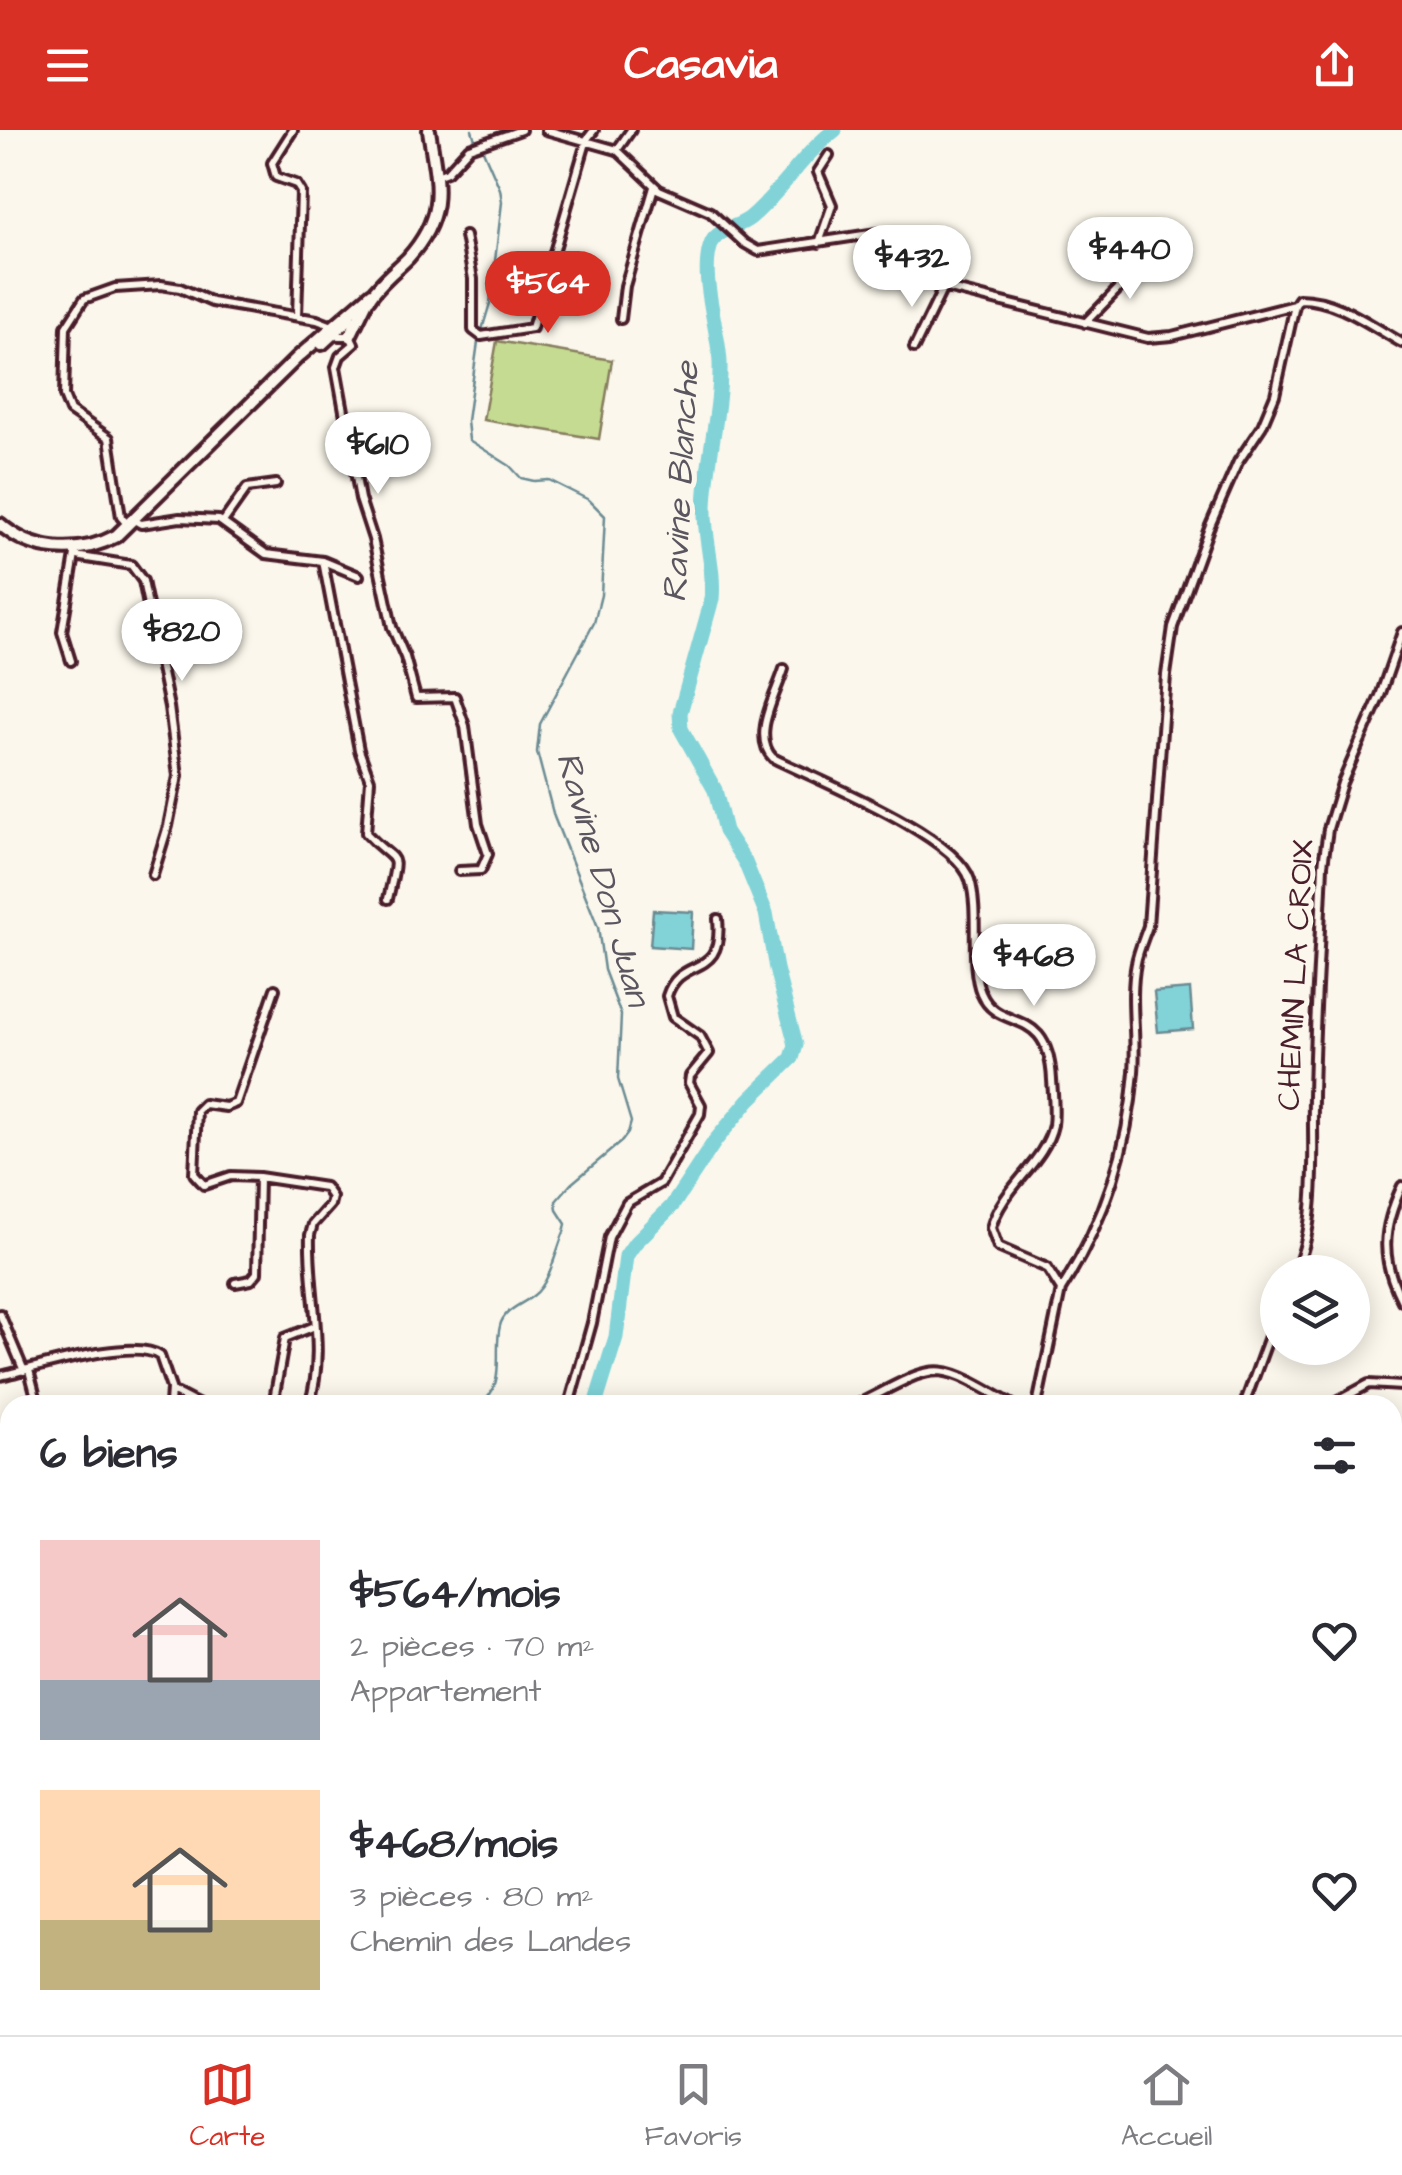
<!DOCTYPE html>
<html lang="fr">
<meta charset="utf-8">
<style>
:root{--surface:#fff;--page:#f7f7f7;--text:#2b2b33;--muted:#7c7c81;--line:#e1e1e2;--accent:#d93025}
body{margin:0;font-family:"Architects Daughter",sans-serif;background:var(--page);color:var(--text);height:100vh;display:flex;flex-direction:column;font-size:38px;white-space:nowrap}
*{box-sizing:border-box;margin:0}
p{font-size:32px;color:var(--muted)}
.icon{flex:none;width:55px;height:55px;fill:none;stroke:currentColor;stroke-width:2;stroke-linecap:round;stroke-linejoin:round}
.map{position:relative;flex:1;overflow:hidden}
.side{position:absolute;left:0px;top:1265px;width:1402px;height:640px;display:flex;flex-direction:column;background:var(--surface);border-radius:30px 30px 0 0;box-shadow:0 5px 25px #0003}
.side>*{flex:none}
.buttons{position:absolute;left:1260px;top:1125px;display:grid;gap:20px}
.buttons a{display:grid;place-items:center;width:110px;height:110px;border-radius:50%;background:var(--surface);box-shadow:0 5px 25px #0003;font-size:50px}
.price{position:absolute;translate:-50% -85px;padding:0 22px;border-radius:35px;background:#fff;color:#222;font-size:32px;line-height:65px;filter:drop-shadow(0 2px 5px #0008)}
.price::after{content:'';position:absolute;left:50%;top:60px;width:30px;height:22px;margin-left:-15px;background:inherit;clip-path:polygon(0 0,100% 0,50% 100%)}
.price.on{background:var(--accent);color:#fff}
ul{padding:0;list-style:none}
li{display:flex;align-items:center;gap:30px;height:250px;padding:0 40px}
li span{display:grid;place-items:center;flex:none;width:280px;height:200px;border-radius:0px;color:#555}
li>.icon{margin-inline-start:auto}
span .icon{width:120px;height:120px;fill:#fffc;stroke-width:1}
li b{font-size:42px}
h2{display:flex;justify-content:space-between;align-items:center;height:120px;padding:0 40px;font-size:42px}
header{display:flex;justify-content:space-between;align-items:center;height:130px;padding:0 40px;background:var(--accent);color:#fff;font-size:45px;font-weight:800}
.dock{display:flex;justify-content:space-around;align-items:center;height:140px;border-top:2px solid var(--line);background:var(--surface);font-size:28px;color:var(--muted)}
.dock a{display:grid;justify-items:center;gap:5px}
.dock .on{color:var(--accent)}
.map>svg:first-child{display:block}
.green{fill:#c4db91;stroke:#877d5e;stroke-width:2.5}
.water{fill:#81d3d8;stroke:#6b8b93;stroke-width:2.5}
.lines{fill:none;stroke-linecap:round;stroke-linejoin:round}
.stream{stroke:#6b8b93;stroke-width:2.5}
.river{stroke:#81d3d8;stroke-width:15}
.minor-casing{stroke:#4a1f2b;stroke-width:14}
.primary-casing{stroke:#4a1f2b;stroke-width:18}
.minor{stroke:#fbf7ec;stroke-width:6}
.primary{stroke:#fbf7ec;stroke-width:10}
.labels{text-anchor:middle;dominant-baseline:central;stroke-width:10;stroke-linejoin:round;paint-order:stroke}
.street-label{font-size:32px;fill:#4a1f2b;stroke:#fbf7ec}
.water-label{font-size:35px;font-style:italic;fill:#5a555f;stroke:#fbf7ec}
</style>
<header><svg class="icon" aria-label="menu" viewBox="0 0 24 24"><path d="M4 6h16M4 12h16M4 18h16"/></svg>Casavia<svg class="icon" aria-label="share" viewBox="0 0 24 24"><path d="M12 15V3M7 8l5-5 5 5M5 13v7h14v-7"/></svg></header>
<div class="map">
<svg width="1402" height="1905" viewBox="0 0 1402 1905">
<rect width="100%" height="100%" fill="#fbf7ec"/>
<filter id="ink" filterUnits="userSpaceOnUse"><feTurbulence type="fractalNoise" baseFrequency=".01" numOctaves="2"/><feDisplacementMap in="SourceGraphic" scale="20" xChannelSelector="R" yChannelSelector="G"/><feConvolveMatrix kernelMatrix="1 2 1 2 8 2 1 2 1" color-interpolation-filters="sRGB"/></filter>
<g filter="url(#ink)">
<path class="green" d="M497 211 612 230 599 309 483 290Z"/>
<path class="water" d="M653 780 693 782 691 819 650 816Z
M1190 859 1193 899 1158 902 1154 862Z"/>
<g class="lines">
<path class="stream" d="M472 0 475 10
M482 200 490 173 502 72 500 59 483 20
M478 212 467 291 469 310 510 336 521 348 534 351 549 350 589 370 605 386 601 465 594 493 540 594 537 622 554 687 598 797 604 840 621 885 618 949 631 992 628 1003 622 1011 571 1054 556 1071 557 1080 566 1094 564 1102C556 1120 550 1153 534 1165 522 1175 504 1179 500 1196 493 1222 508 1258 478 1275
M1392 1582 1402 1572
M192 1905 199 1895
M1137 1905 1144 1895"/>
<path class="river" d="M595 1275 616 1207 626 1126 635 1113 672 1076 715 1011 749 970 792 928 796 915 776 839 766 783 745 732 725 701 715 660 681 599 680 583 712 469C715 438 704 409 705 378 706 330 721 282 720 233 719 199 698 144 712 112 719 99 739 97 750 88 781 62 802 25 835 0
M832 1905 835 1895"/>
<defs>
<path id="minor" d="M293 0 272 33 276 47 296 54 301 62 297 186
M546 0 617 20 659 60 710 82 744 113 758 121 877 103C901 115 902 141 934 155L1148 208 1172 206 1295 175 1299 169C1337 169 1370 195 1402 213
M617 20 631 0
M436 46 447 42 469 18 521 0
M465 106 473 149V200L481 206 532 198 587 9 594 0
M819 113 832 75 818 42 829 25
M621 189 625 156 654 57
M1085 193 1119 158 1111 133
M914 218 943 158
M134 390 141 394 180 388 219 390 266 424 323 431 359 446
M223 392 247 358 276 354
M128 395 121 387 109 308 70 281 64 266 66 197 84 169 115 158 161 155 180 158 212 172 317 190 330 195 339 206H350L354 214 340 226 336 237 360 369 373 409 392 497 405 527 416 568 455 567 465 596 478 694 488 724 481 740 459 741
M71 418 75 425 81 427 131 435 143 451 169 577 178 646 168 696 153 745
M323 431 359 620 370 650 366 703C398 738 400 716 388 769
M71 531 62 502 75 425
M784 539C776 565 751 606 773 628 817 650 956 705 970 750 980 783 969 834 981 863 999 905 1048 872 1052 950 1053 965 1055 981 1053 995 1045 1033 1002 1057 991 1098L998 1117 1047 1138 1061 1160 1037 1275
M275 859 236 973 226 977 204 974 197 981 194 1044 204 1055 231 1046 259 1047 325 1057 332 1067 330 1075 313 1094 310 1105C308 1161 327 1221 309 1275
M1402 1056C1382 1099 1380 1129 1402 1171
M1295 1142C1319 1089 1312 1024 1313 967 1314 890 1320 812 1323 735L1328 699 1342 653 1380 566 1402 502
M235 1153 251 1150 257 1143 259 1047
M1061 1160C1103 1094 1128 1020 1134 942 1137 906 1129 868 1136 833 1138 821 1144 808 1148 796L1166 545 1173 497 1209 398 1238 332 1262 296 1275 265 1295 175
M0 1184 24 1241
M29 1240 38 1275
M0 1246C34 1239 133 1206 160 1226L172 1261 199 1275
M170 1275 171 1258
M273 1275 285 1208 315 1196
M569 1275 592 1193 609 1107 627 1073 661 1053 700 984 701 975 689 953 690 946 709 923 700 906 673 887 667 866C680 824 724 851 718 789
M856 1275C939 1234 930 1226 1013 1275
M1244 1275 1278 1182
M1330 1275 1369 1254 1402 1256
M1392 1372 1402 1377
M0 1461 10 1456
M0 1707 10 1691
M1392 1786 1402 1779
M0 1814 10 1823
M15 1895V1905
M160 1895V1905
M1258 1895 1259 1905
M352 1905V1895
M391 1905V1895
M474 1905V1895
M503 1905 504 1895"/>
<path id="primary" d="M369 169C379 153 395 141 408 128 448 83 437 54 429 0
M350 206 367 171
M322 214 350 188
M0 394C32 423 79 426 116 406L298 227 372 163"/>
</defs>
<use href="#minor" class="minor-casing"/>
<use href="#primary" class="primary-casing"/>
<use href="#minor" class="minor"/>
<use href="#primary" class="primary"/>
</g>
</g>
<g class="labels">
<g class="street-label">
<text transform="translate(1296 845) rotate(-87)">CHEMIN LA CROIX</text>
</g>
<g class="water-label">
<text transform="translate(681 352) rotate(-87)">Ravine Blanche</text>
<text transform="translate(603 749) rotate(74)">Ravine Don Juan</text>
</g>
</g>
</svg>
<div class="buttons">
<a><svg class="icon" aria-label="layers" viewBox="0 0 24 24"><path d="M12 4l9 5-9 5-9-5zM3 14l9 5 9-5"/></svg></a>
</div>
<b class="price" style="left:1130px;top:172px">$440</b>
<b class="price" style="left:912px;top:180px">$432</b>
<b class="price on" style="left:548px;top:206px">$564</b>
<b class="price" style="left:378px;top:367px">$610</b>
<b class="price" style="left:182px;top:554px">$820</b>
<b class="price" style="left:1034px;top:879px">$468</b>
<section class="side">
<h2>6 biens<svg class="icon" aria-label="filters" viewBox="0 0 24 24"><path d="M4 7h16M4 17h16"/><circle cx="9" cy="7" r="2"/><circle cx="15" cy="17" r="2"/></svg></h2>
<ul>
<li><span style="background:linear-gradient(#f6c9c9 70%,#9aa5b1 0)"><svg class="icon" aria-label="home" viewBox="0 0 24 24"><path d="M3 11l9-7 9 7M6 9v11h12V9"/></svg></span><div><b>$564/mois</b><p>2 pièces · 70 m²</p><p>Appartement</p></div><svg class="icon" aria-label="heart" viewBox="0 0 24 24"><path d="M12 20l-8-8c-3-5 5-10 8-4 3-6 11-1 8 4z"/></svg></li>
<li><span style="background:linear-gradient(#ffd9b3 65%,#c2b280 0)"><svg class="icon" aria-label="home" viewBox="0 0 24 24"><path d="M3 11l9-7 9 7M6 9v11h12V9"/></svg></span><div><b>$468/mois</b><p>3 pièces · 80 m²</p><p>Chemin des Landes</p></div><svg class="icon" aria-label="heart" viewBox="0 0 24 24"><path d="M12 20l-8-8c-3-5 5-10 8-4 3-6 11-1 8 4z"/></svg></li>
</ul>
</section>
</div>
<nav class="dock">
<a class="on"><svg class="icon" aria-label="map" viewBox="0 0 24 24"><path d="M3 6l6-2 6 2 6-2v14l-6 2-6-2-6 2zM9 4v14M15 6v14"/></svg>Carte</a>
<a><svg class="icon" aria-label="saved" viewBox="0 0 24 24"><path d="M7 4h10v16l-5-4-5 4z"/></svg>Favoris</a>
<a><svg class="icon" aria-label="home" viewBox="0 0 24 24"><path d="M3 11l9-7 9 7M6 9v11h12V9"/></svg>Accueil</a>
</nav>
